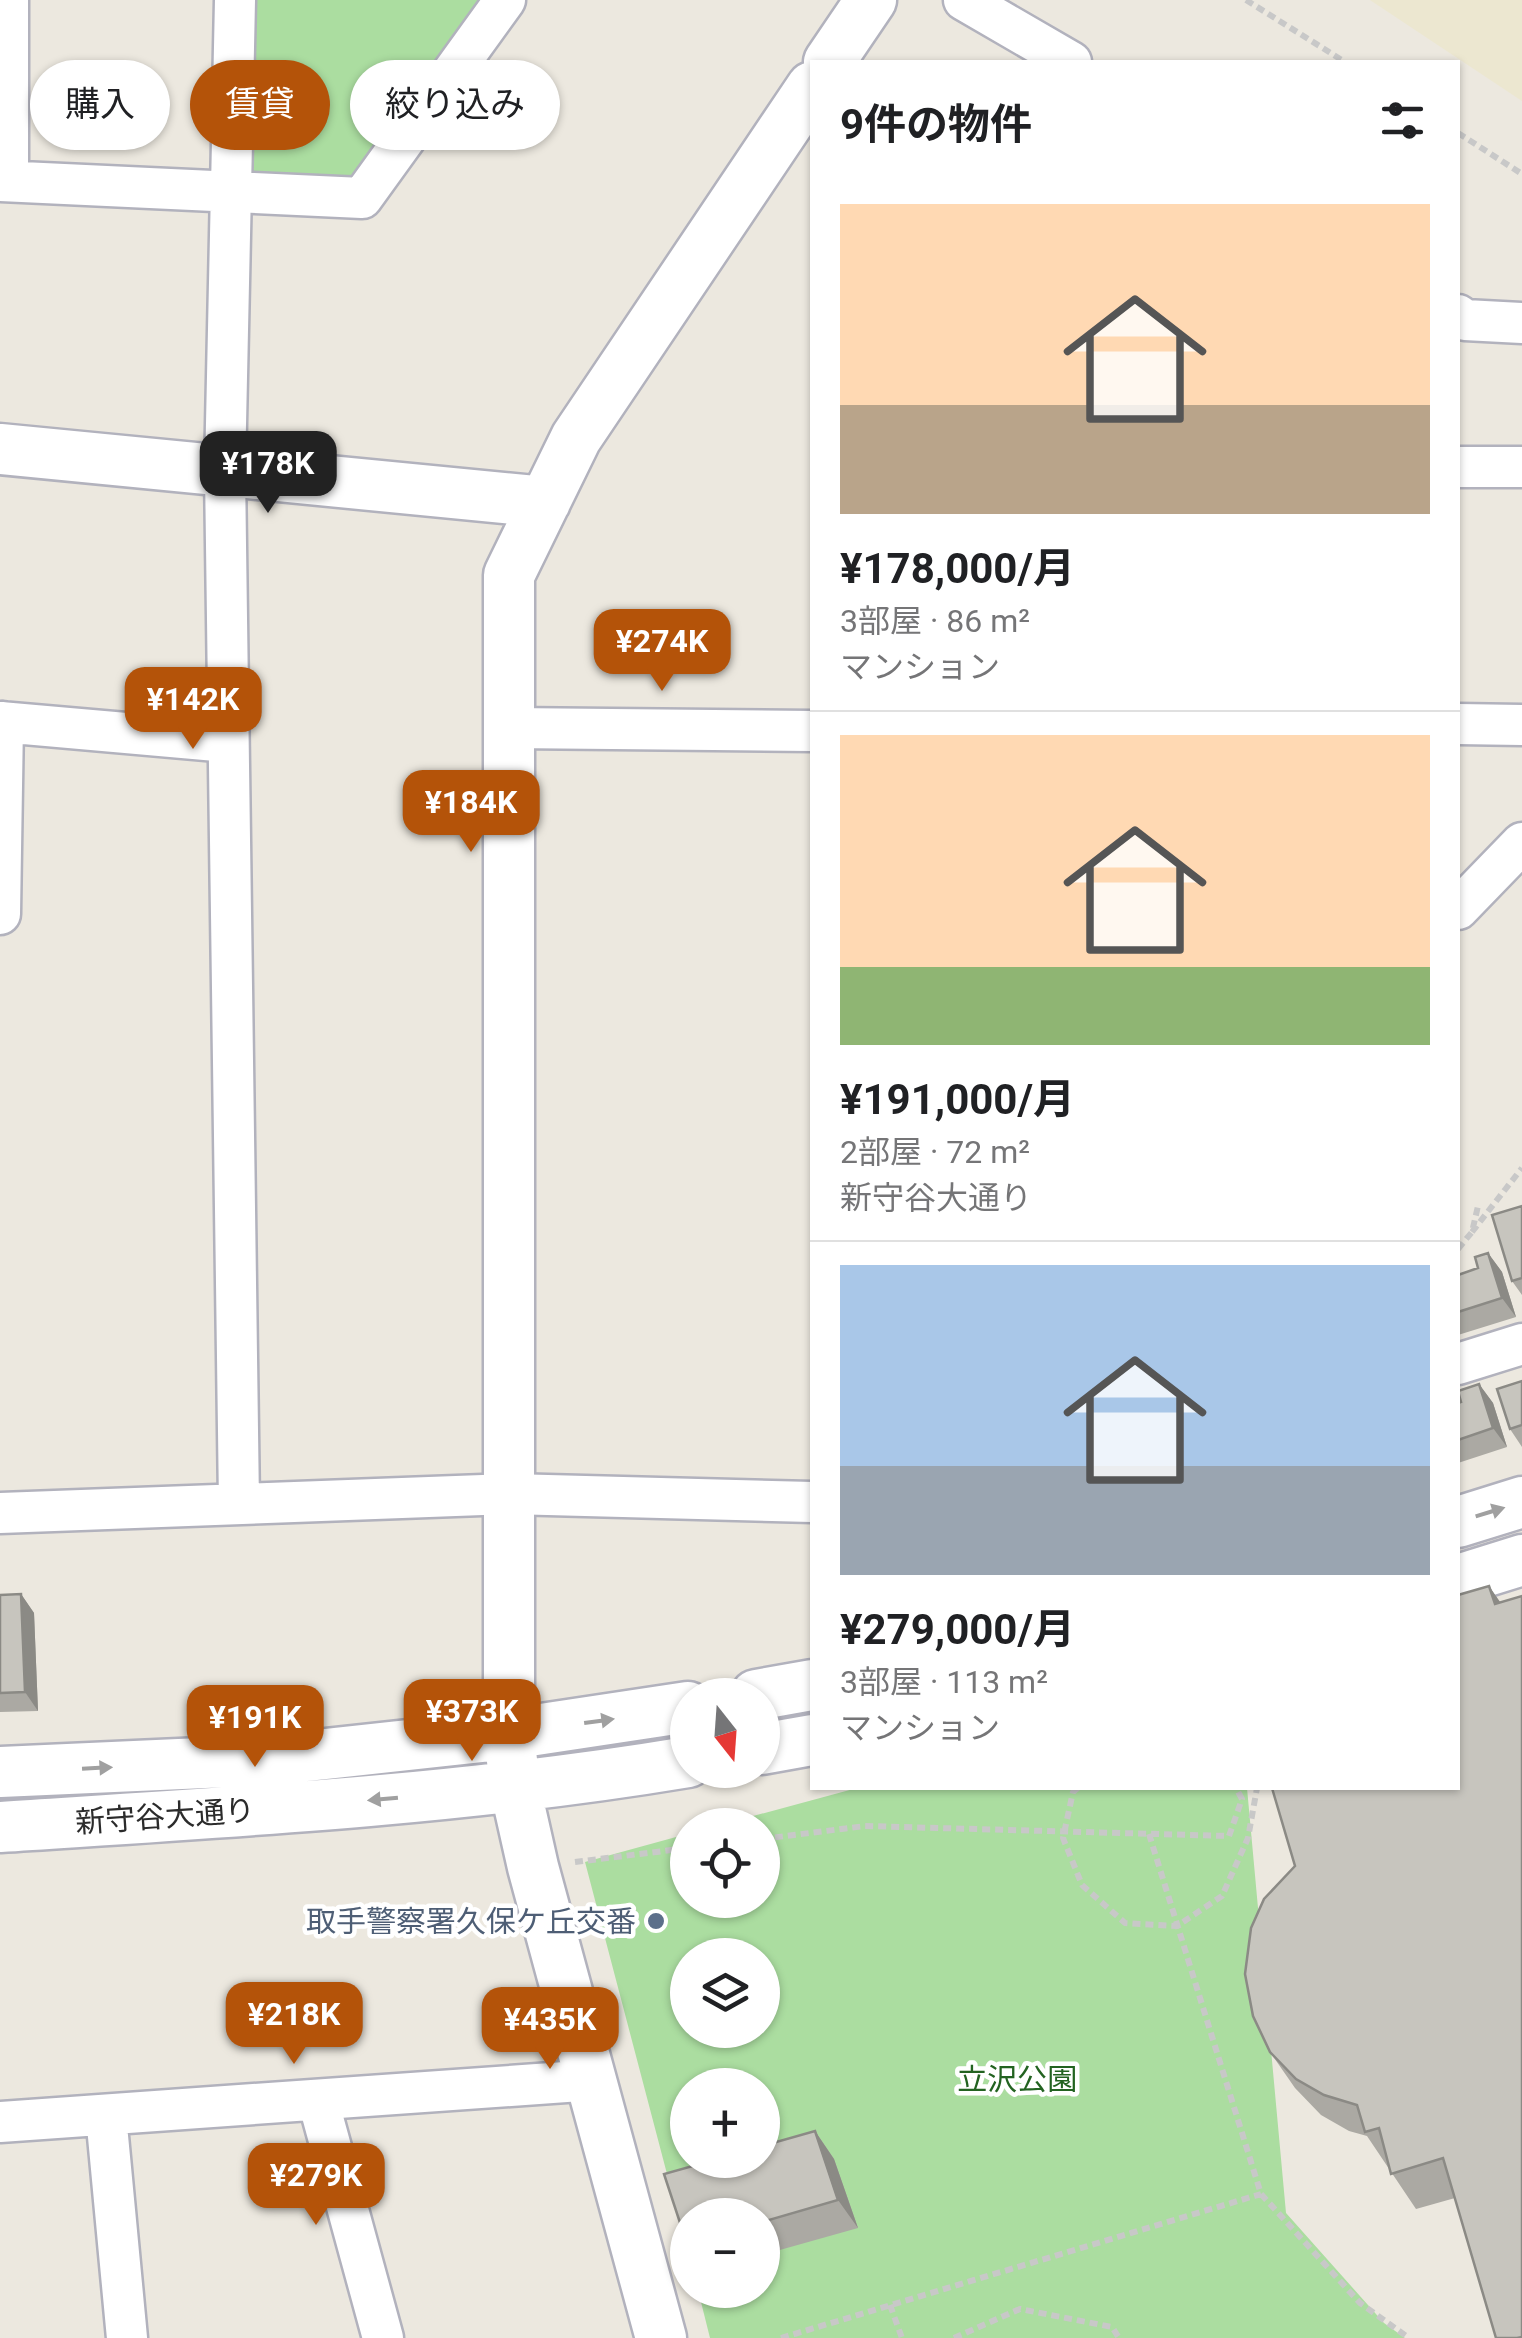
<!DOCTYPE html>
<html lang="ja">
<meta charset="utf-8">
<style>
:root{--surface:#fff;--page:#f6f6f6;--text:#202124;--muted:#757577;--line:#e0e0e0;--accent:#b45309}
body{margin:0;font-family:Roboto,"Noto Sans JP",sans-serif;background:var(--page);color:var(--text);height:100vh;display:flex;flex-direction:column;font-size:38px;white-space:nowrap}
*{box-sizing:border-box;margin:0}
p{font-size:32px;color:var(--muted)}
.icon{flex:none;width:55px;height:55px;fill:none;stroke:currentColor;stroke-width:2;stroke-linecap:round;stroke-linejoin:round}
.map{position:relative;flex:1;overflow:hidden}
.panel{position:absolute;left:810px;top:60px;width:650px;height:1730px;display:flex;flex-direction:column;background:var(--surface);border-radius:0px;box-shadow:0 2px 8px #0004}
.panel>*{flex:none}
.hud{position:absolute;left:30px;top:60px;width:630px;height:90px;display:flex;gap:20px}
.needle{width:65px;rotate:163deg}
.tools{position:absolute;left:670px;top:1678px;display:grid;gap:20px}
.tools a{display:grid;place-items:center;width:110px;height:110px;border-radius:50%;background:var(--surface);box-shadow:0 2px 8px #0004;font-size:50px}
.price{position:absolute;translate:-50% -85px;padding:0 22px;border-radius:20px;background:var(--accent);color:#fff;font-size:32px;line-height:65px;filter:drop-shadow(0 2px 5px #0008)}
.price::after{content:'';position:absolute;left:50%;top:60px;width:30px;height:22px;margin-left:-15px;background:inherit;clip-path:polygon(0 0,100% 0,50% 100%)}
.price.selected{background:#222;color:#fff}
ul{padding:0;list-style:none}
li{display:grid;align-content:center;gap:20px;height:530px;padding:0 30px}
li+li{border-top:2px solid var(--line)}
li span{display:grid;place-items:center;height:310px;border-radius:0px;color:#555}
li>.icon{margin-inline-start:auto}
span .icon{width:180px;height:180px;fill:#fffc;stroke-width:1}
li b{font-size:42px}
h2{display:flex;justify-content:space-between;align-items:center;height:120px;padding:0 30px;font-size:42px}
.tag{padding:0 35px;border-radius:45px;background:var(--surface);box-shadow:0 2px 8px #0004;font-size:35px;line-height:90px}
.tag.selected{background:var(--accent);color:#fff}
.map>svg:first-child{display:block}
.education{fill:#ece7d0}
.park{fill:#abdda0;fill-rule:evenodd}
.lines{fill:none;stroke-linecap:round;stroke-linejoin:round}
.minor-casing{stroke:#b2b2bd;stroke-width:45}
.tertiary-casing{stroke:#b2b2bd;stroke-width:55}
.path{stroke:#c8c8c8;stroke-width:6;stroke-dasharray:8 5;stroke-linecap:butt}
.minor{stroke:#fff;stroke-width:40}
.tertiary{stroke:#fff;stroke-width:50}
.path-bridge{stroke:#c8c8c8;stroke-width:6;stroke-dasharray:8 5;stroke-linecap:butt}
.wall{fill:#aba9a3}
.shaded-wall{fill:#8b8a85}
.building{fill:#c7c5be;stroke:#8b8a85;stroke-width:2.5}
.oneway{fill:#a0a0a0}
.service-dot{fill:#5c6f8a;stroke:#fff;stroke-width:4}
.labels{text-anchor:middle;dominant-baseline:central;stroke-width:9;stroke-linejoin:round;paint-order:stroke}
.street-label{font-size:30px;fill:#2b2b2b;stroke:#fff}
.service-label{font-size:30px;fill:#4e5e75;stroke:#fff;text-anchor:end}
.park-label{font-size:30px;fill:#236321;stroke:#fff}
</style>
<div class="map">
<svg width="1522" height="2338" viewBox="0 0 1522 2338">
<rect width="100%" height="100%" fill="#ece8df"/>
<path class="education" d="M1370 0H1522V101Z"/>
<path class="park" d="M235 0H505L362 198 231 192Z
M857 1788H1247L1286 2213 1384 2323 1405 2338H710L698 2290H762V2215H688L687 2250 585 1862 687 1834 688 1900H762V1825H720ZM688 1955H762V2030H688ZM688 2085H762V2160H688Z"/>
<g class="lines">
<defs>
<path id="minor" d="M8 0V181
M235 0 225 471 239 1504
M964 0 1071 62
M0 181 362 198 505 0
M1458 315 1465 320 1522 323
M1458 467H1522
M0 722 228 742
M1458 724 1522 725
M510 728 812 731
M1458 909 1522 843
M0 914 3 722
M1458 1364 1522 1344
M0 1513 510 1494 812 1502
M318 2100 383 2338
M106 2115 127 2338
M0 2122 594 2080"/>
<path id="tertiary" d="M829 62 871 0
M0 449 545 502
M1458 1522 1522 1502
M1458 1580 1522 1560
M756 1695 812 1685
M762 1749 812 1740
M0 1772 270 1760 509 1734 688 1707
M0 1827C229 1812 461 1800 688 1762
M661 2338 533 1867 515 1787 509 1734V575L576 438 812 87"/>
</defs>
<use href="#minor" class="minor-casing"/>
<use href="#tertiary" class="tertiary-casing"/>
<path class="path" d="M1246 0 1345 62
M1458 133 1522 174
M1472 1232 1522 1168
M1458 1249 1472 1232 1478 1206
M1149 1834 1261 2194 1360 2303 1409 2338
M762 1839 865 1826 1229 1836 1242 1799 1236 1788
M575 1862 688 1848
M890 2305 902 2338
M781 2338 1261 2194
M954 2338 1020 2309 1112 2327 1119 2338"/>
<use href="#minor" class="minor"/>
<use href="#tertiary" class="tertiary"/>
<path class="path-bridge" d="M1078 1788 1073 1792 1063 1838 1082 1885 1125 1923 1177 1926 1222 1896 1248 1838 1257 1788"/>
</g>
<path class="wall" d="M1522 1206V1295L1512 1281Z
M1488 1253 1502 1272 1516 1317 1458 1335V1275L1478 1268Z
M1522 1381V1447L1510 1429Z
M1479 1384 1493 1403 1507 1447 1458 1463V1403L1461 1402Z
M1489 1586 1500 1603 1522 1596V2338H1496L1455 2198 1416 2209 1367 2136 1349 2131 1321 2115 1295 2088 1270 2052 1458 1788Z
M21 1594 34 1613 38 1711 0 1712V1595Z
M815 2131 834 2159 858 2228 762 2255V2215Z"/>
<path class="shaded-wall" d="M1488 1253 1502 1272 1516 1317 1502 1298Z
M1479 1384 1493 1403 1507 1447 1493 1428Z
M1489 1586 1514 1622 1495 1604Z
M21 1594 34 1613 38 1711 25 1692Z
M815 2131 834 2159 858 2228 838 2200Z"/>
<path class="building" d="M1522 1206V1278L1512 1281 1492 1215Z
M1488 1253 1502 1298 1458 1312V1275L1478 1268 1475 1257Z
M1522 1381V1425L1510 1429 1497 1389Z
M1479 1384 1493 1428 1458 1440V1403L1461 1402 1458 1391Z
M1489 1586 1495 1604 1522 1596V2337L1517 2338H1496L1443 2158 1391 2174 1379 2128 1365 2132 1357 2105 1324 2095 1296 2079 1270 2052 1253 2016 1245 1974 1251 1928 1264 1899 1295 1866 1272 1788H1458V1595Z
M21 1594 25 1692 0 1693V1595Z
M815 2131 838 2200 762 2222V2215H688L687 2244 664 2174 714 2160H762V2146Z"/>
<defs><path id="oneway-solid" d="M-6-.8H1V-3.2L6.5 0L1 3.2V.8H-6Z" transform="scale(2.5)"/></defs>
<g class="oneway">
<use href="#oneway-solid" transform="translate(1490 1512) rotate(-17)"/>
<use href="#oneway-solid" transform="translate(599 1721) rotate(-8)"/>
<use href="#oneway-solid" transform="translate(97 1768) rotate(-3)"/>
<use href="#oneway-solid" transform="translate(383 1799) rotate(175)"/>
</g>
<circle class="service-dot" cx="656" cy="1921" r="10"/>
<g class="labels">
<g class="street-label">
<text transform="translate(165 1816) rotate(-4)">新守谷大通り</text>
</g>
<g class="service-label">
<text x="636" y="1921">取手警察署久保ケ丘交番</text>
</g>
<g class="park-label">
<text x="1017" y="2079">立沢公園</text>
</g>
</g>
</svg>
<div class="tools">
<a><svg class="needle" viewBox="-14 -14 28 28"><path d="M0-13l5 13h-10z" fill="#e53935"/><path d="M0 13l5-13h-10z" fill="#757577"/></svg></a>
<a><svg class="icon" aria-label="locate" viewBox="0 0 24 24"><circle cx="12" cy="12" r="6"/><path d="M12 2v4M12 18v4M2 12h4M18 12h4"/></svg></a>
<a><svg class="icon" aria-label="layers" viewBox="0 0 24 24"><path d="M12 4l9 5-9 5-9-5zM3 14l9 5 9-5"/></svg></a>
<a>+</a>
<a>−</a>
</div>
<b class="price selected" style="left:268px;top:516px">¥178K</b>
<b class="price" style="left:662px;top:694px">¥274K</b>
<b class="price" style="left:193px;top:752px">¥142K</b>
<b class="price" style="left:471px;top:855px">¥184K</b>
<b class="price" style="left:472px;top:1764px">¥373K</b>
<b class="price" style="left:255px;top:1770px">¥191K</b>
<b class="price" style="left:294px;top:2067px">¥218K</b>
<b class="price" style="left:550px;top:2072px">¥435K</b>
<b class="price" style="left:316px;top:2228px">¥279K</b>
<div class="hud">
<a class="tag">購入</a>
<a class="tag selected">賃貸</a>
<a class="tag">絞り込み</a>
</div>
<section class="panel">
<h2>9件の物件<svg class="icon" aria-label="filters" viewBox="0 0 24 24"><path d="M4 7h16M4 17h16"/><circle cx="9" cy="7" r="2"/><circle cx="15" cy="17" r="2"/></svg></h2>
<ul>
<li><span style="background:linear-gradient(#ffd9b3 65%,#b9a48a 0)"><svg class="icon" aria-label="home" viewBox="0 0 24 24"><path d="M3 11l9-7 9 7M6 9v11h12V9"/></svg></span><div><b>¥178,000/月</b><p>3部屋 · 86 m²</p><p>マンション</p></div></li>
<li><span style="background:linear-gradient(#ffd9b3 75%,#8fb573 0)"><svg class="icon" aria-label="home" viewBox="0 0 24 24"><path d="M3 11l9-7 9 7M6 9v11h12V9"/></svg></span><div><b>¥191,000/月</b><p>2部屋 · 72 m²</p><p>新守谷大通り</p></div></li>
<li><span style="background:linear-gradient(#a9c7e8 65%,#9aa5b1 0)"><svg class="icon" aria-label="home" viewBox="0 0 24 24"><path d="M3 11l9-7 9 7M6 9v11h12V9"/></svg></span><div><b>¥279,000/月</b><p>3部屋 · 113 m²</p><p>マンション</p></div></li>
</ul>
</section>
</div>
